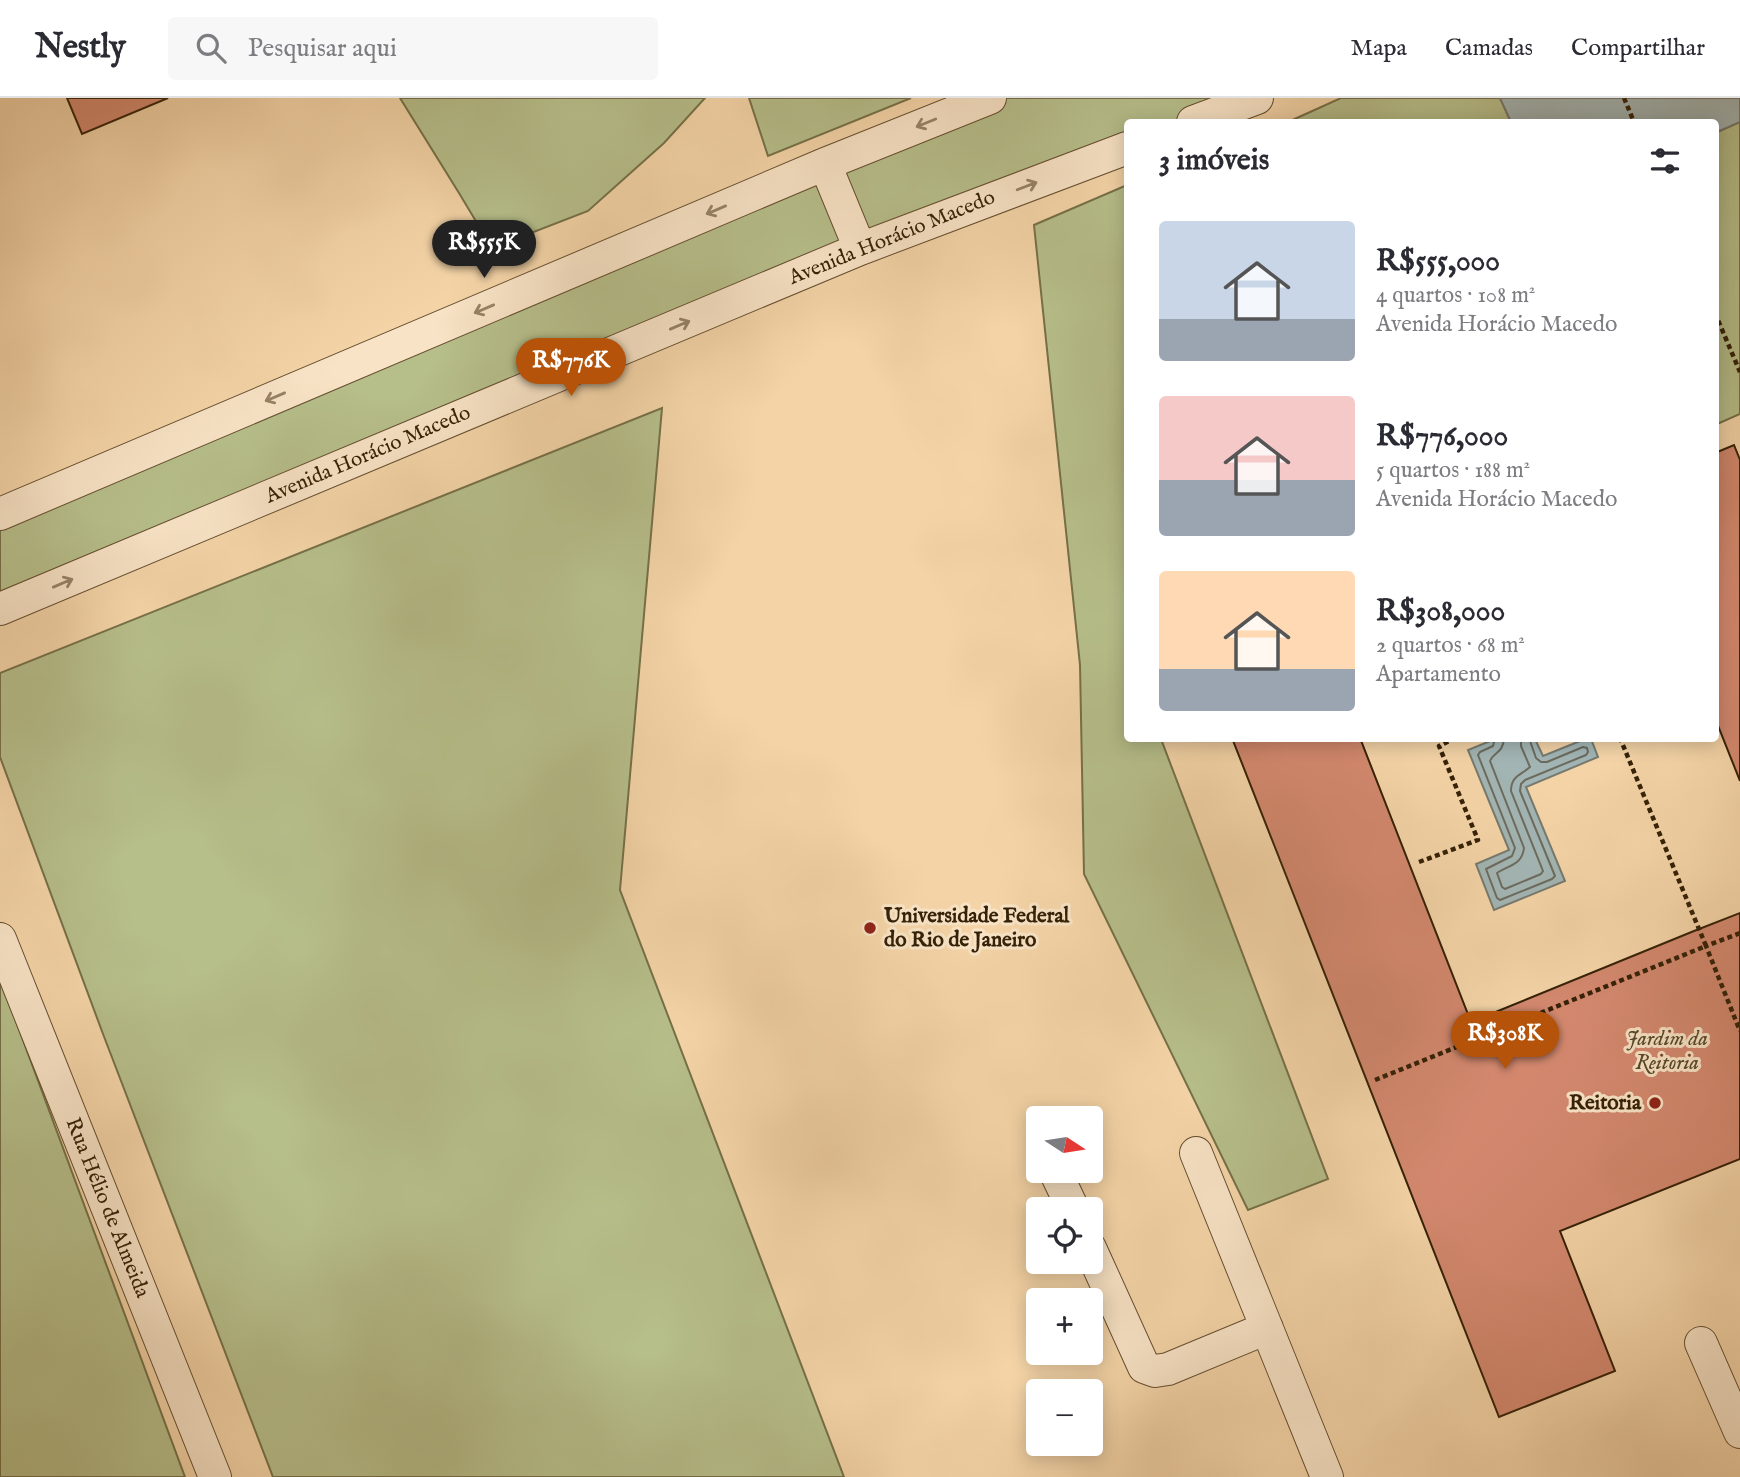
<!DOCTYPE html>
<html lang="pt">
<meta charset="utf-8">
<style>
:root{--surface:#fff;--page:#f7f7f7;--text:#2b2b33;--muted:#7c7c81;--line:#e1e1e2;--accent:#b45309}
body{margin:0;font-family:"IM FELL English",serif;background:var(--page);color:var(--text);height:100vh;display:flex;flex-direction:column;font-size:26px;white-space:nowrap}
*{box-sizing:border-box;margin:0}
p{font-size:23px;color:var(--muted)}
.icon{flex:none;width:38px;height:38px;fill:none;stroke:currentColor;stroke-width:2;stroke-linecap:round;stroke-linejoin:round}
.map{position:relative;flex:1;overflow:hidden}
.drawer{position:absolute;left:1124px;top:21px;width:595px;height:623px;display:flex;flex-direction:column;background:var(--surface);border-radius:7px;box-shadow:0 4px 18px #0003}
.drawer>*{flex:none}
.needle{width:46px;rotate:102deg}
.tools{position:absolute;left:1026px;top:1008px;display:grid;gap:14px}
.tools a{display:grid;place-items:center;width:77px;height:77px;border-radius:7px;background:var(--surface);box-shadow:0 4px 18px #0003;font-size:35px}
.price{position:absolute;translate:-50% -60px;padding:0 16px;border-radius:24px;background:var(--accent);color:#fff;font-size:23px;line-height:46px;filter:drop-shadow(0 2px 4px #0008)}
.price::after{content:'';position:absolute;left:50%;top:42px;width:21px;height:16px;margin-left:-10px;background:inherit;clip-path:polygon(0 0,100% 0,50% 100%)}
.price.on{background:#222;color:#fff}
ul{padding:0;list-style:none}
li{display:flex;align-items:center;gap:21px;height:175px;padding:0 35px}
li span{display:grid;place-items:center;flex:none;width:196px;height:140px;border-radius:7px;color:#555}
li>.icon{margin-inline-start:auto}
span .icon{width:84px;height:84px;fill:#fffc;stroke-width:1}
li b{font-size:30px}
h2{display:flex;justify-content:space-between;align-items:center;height:84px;padding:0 35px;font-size:30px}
header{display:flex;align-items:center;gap:42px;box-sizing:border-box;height:98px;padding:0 35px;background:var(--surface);border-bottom:2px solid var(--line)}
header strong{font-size:33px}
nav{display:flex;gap:38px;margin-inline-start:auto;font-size:24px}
.search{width:490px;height:63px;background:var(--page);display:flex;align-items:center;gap:18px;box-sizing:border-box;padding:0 24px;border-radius:7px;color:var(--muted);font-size:26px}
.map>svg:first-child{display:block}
.green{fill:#b6be8a;stroke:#767048;stroke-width:2}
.water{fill:#a2b5b4;stroke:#767a6f;stroke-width:2}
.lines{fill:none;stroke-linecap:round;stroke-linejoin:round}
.shore{stroke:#6c6b5e;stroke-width:2}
.building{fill:#d3886e;stroke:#352107;stroke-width:2}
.minor-casing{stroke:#654e2f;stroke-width:34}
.path{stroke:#352107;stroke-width:4.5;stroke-dasharray:5 3.5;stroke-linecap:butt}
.minor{stroke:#f8e3c6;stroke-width:32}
.oneway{stroke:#968266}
.poi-dot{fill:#8f2418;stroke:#f8e3c6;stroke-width:2.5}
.labels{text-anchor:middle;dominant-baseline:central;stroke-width:6;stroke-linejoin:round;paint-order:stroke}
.street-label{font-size:21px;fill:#352107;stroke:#f8e3c6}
.poi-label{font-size:21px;font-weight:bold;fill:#352107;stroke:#f8e3c6;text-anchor:start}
.park-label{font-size:21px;font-style:italic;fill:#554828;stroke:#f8e3c6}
</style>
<header>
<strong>Nestly</strong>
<div class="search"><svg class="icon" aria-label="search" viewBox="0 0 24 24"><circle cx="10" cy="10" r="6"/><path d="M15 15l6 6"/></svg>Pesquisar aqui</div>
<nav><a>Mapa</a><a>Camadas</a><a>Compartilhar</a></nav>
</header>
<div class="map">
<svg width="1740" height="1379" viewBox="0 0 1740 1379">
<rect width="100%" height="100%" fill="#f4d4a7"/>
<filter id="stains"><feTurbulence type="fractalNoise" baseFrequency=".00286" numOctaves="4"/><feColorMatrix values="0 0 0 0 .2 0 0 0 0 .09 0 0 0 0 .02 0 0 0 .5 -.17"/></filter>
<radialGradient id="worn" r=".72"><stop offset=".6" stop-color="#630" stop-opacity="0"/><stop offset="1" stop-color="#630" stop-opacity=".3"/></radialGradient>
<path class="green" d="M400 0H705L664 45 588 113 492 150 459 95Z
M749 0H911L768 58Z
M990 0H1257L1193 24H1127V50L0 511V416Z
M1341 0H1500L1511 24H1288Z
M1740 24V316L1715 327V35Z
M1127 87V640L1161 641 1328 1081 1248 1112 1084 776 1080 567 1034 127Z
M662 310 620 792 844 1379H273L103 936 0 659V575Z
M0 880 185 1379H0Z"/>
<path class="water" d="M1500 0H1740V24L1715 35V24H1511Z
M1495 641H1535L1543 658 1585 641H1591L1598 659 1526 689 1565 783 1494 812 1476 766 1509 752 1468 652Z"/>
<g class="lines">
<path class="shore" d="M1495 640 1493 648 1480 654 1478 657 1515 750 1512 758 1486 771 1497 800 1500 802 1552 781 1555 778 1520 693 1521 686 1525 682 1586 657 1588 654 1587 650 1583 649 1547 664H1541L1536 660 1529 640
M1504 640C1503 656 1494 653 1490 663L1524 750C1522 767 1509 767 1497 775L1502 789 1505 791 1541 776 1543 773 1511 693C1511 678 1521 677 1530 669L1521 648V640"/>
</g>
<path class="building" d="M67 0H168L82 36Z
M1734 347 1740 362V683L1715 620V355Z
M1232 640H1360L1471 924 1694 833 1740 815V1061L1560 1133 1615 1273 1499 1319Z"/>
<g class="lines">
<defs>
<path id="minor" d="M1193 24 1257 0
M825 66 860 151
M0 416 825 66 990 0
M0 511 860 151 1127 50
M0 841 215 1379
M1196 1055 1327 1379
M1055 1073 1073 1111
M1090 1150 1144 1269 1155 1273 1168 1271 1267 1230
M1701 1245 1740 1334"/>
</defs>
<use href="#minor" class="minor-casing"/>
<path class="path" d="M1624 0 1634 24
M1715 215 1740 274
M1419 764 1478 742 1439 648 1455 640
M1740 835 1706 848 1740 933
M1375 982 1706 848 1620 640"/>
<use href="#minor" class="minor"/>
</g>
<defs><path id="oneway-shaft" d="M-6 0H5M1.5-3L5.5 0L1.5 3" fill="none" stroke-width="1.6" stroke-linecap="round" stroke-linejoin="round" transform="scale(1.75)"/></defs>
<g class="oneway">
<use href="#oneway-shaft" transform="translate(926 25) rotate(158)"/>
<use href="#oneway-shaft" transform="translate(1027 88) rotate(-21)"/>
<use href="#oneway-shaft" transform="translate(716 112) rotate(157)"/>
<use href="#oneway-shaft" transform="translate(484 211) rotate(157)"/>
<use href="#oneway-shaft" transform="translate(680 227) rotate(-23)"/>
<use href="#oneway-shaft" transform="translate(275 299) rotate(157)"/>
<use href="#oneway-shaft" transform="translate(63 485) rotate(-23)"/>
</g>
<g class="poi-dot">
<circle cx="870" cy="830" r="7"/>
<circle cx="1655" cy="1005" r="7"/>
</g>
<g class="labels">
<g class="street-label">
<text transform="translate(892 140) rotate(-22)">Avenida Horácio Macedo</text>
<text transform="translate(368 357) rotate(-23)">Avenida Horácio Macedo</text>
<text transform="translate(107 1110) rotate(68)">Rua Hélio de Almeida</text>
</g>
<g class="poi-label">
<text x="884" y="818">Universidade Federal<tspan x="884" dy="24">do Rio de Janeiro</tspan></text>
<text x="1641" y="1005" text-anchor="end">Reitoria</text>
</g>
<g class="park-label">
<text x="1667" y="941">Jardim da<tspan x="1667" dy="24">Reitoria</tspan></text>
</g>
</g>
<rect width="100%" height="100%" filter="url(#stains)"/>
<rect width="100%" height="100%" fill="url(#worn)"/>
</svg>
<div class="tools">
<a><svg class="needle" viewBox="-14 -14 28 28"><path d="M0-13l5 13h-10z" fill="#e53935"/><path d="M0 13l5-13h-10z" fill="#7c7c81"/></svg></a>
<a><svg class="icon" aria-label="locate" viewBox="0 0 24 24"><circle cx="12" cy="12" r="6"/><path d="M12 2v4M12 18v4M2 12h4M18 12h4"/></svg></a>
<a>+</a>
<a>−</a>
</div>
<b class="price on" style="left:484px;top:182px">R$555K</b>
<b class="price" style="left:571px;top:300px">R$776K</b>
<b class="price" style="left:1505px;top:973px">R$308K</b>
<section class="drawer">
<h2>3 imóveis<svg class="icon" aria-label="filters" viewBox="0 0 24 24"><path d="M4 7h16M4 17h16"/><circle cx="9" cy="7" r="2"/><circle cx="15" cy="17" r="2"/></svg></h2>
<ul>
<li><span style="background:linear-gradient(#c9d6e8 70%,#9aa5b1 0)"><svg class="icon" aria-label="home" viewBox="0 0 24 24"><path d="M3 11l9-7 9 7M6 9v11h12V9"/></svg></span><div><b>R$555,000</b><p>4 quartos · 108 m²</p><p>Avenida Horácio Macedo</p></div></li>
<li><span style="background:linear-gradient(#f6c9c9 60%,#9aa5b1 0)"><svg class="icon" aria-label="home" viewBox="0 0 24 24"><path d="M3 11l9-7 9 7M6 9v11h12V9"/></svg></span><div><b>R$776,000</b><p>5 quartos · 188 m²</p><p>Avenida Horácio Macedo</p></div></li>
<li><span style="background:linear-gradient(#ffd9b3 70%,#9aa5b1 0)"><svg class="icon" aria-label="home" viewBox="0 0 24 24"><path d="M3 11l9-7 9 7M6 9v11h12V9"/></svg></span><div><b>R$308,000</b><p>2 quartos · 68 m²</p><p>Apartamento</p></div></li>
</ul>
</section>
</div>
